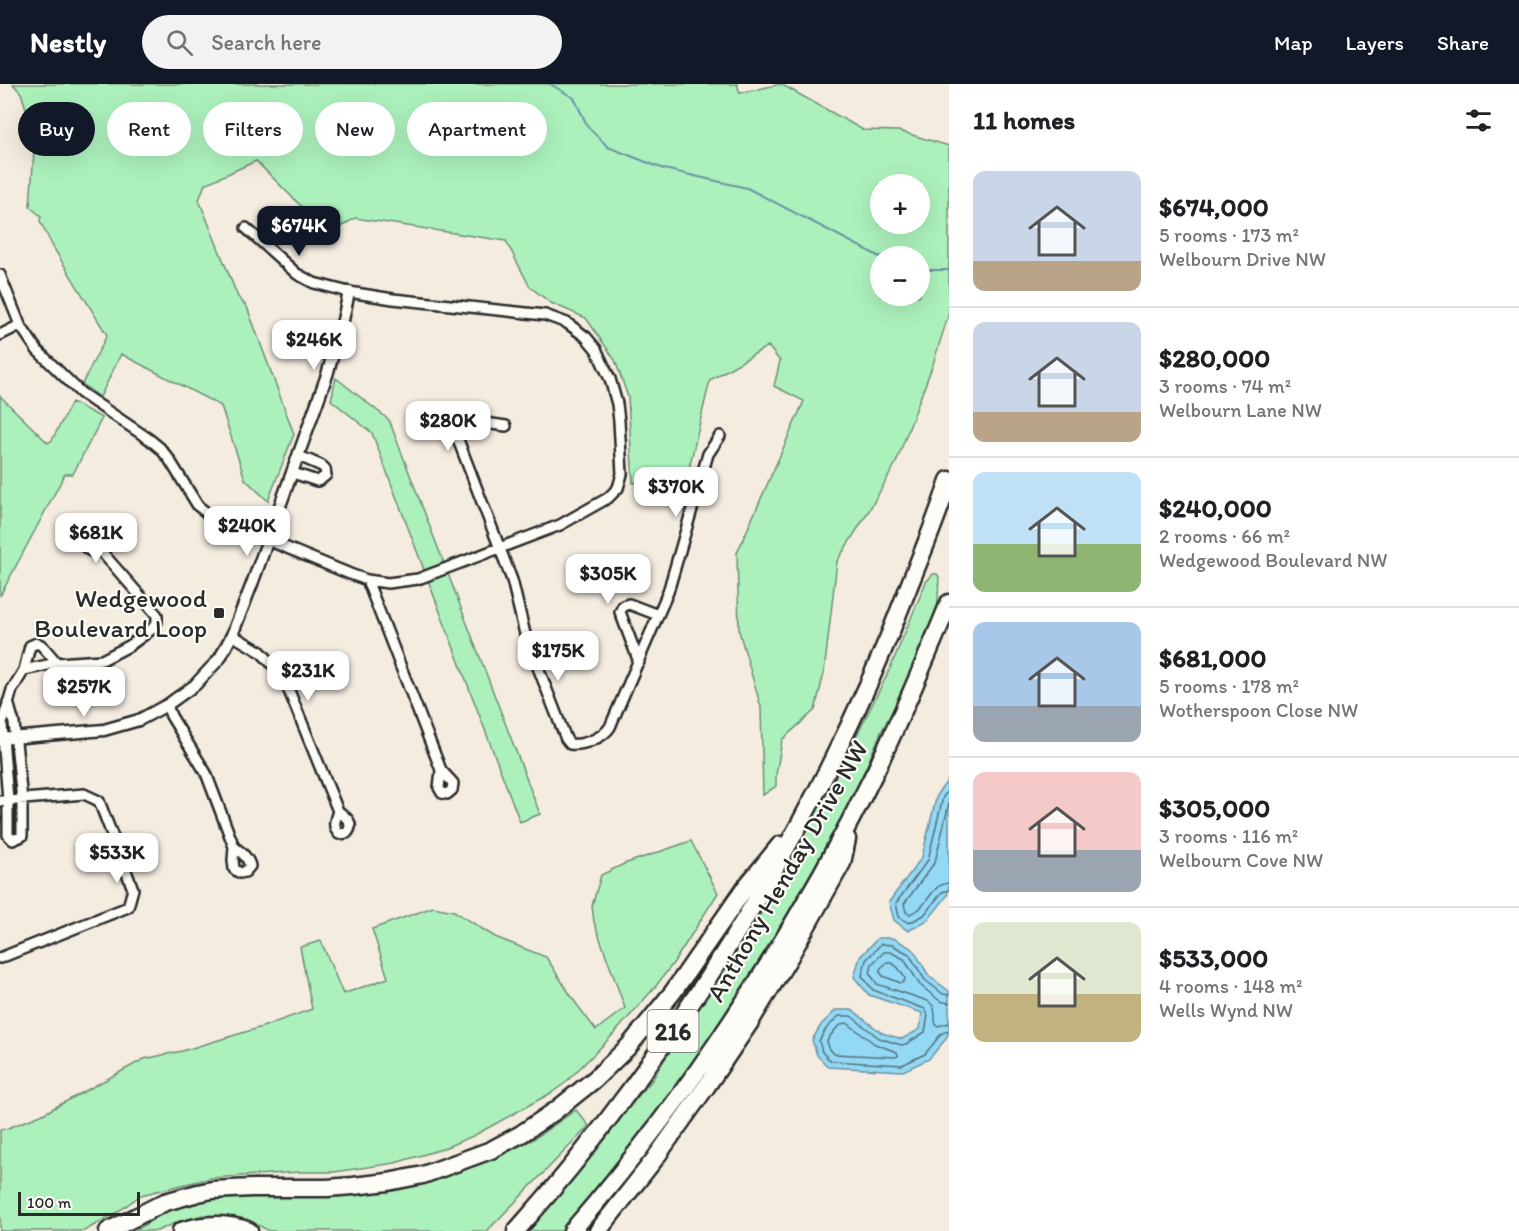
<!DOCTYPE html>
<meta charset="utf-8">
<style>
:root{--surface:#fff;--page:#f2f2f2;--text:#202124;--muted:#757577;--line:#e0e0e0;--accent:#111827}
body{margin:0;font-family:Itim,sans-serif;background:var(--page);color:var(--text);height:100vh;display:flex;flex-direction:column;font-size:22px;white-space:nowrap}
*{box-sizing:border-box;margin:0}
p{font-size:20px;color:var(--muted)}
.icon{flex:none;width:33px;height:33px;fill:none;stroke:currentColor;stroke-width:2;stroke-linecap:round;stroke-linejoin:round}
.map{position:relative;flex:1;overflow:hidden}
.side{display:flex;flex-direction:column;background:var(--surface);width:570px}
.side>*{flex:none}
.hud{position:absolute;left:18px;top:18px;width:570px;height:54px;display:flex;gap:12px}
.fabs{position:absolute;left:870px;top:90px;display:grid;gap:12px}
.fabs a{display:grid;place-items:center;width:60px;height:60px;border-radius:50%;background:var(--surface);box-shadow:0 6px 24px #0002;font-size:30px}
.scale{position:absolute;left:18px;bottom:15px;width:122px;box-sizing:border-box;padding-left:6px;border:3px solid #2b2b2b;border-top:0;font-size:16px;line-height:21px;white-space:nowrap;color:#2b2b2b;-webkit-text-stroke:4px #fdfcf7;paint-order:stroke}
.price{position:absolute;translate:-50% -51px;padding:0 14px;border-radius:12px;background:#fff;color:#222;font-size:20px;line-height:39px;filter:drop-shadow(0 2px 3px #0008)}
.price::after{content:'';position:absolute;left:50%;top:36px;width:18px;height:14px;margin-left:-9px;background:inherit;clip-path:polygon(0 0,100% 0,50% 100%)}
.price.active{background:var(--accent);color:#fff}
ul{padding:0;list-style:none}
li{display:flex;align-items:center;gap:18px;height:150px;padding:0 24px}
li+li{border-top:2px solid var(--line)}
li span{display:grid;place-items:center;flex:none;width:168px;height:120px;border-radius:12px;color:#555}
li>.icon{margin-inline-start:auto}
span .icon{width:72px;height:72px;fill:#fffc;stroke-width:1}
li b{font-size:26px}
h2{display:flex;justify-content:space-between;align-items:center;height:72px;padding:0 24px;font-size:26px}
.chip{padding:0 21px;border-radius:27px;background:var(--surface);box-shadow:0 6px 24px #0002;font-size:21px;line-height:54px}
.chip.active{background:var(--accent);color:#fff}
header{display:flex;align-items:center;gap:36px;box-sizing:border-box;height:84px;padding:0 30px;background:var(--accent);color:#fff}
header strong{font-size:28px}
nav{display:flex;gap:33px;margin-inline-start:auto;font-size:21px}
.search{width:420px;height:54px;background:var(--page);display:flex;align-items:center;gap:15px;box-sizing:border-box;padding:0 21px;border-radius:33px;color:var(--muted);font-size:22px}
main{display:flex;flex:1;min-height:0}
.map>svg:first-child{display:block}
.green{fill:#acf1bc;stroke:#6c8e74;stroke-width:1.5;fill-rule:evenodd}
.water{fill:#93d9f5;stroke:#6993a4;stroke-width:1.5}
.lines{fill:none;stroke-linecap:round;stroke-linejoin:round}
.shore{stroke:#55717c;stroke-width:1.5}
.stream{stroke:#6993a4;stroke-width:2}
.minor-casing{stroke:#2b2b2b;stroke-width:14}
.tertiary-casing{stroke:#2b2b2b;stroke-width:15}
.motorway-casing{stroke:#2b2b2b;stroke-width:21}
.minor{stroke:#fdfcf7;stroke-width:9}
.tertiary{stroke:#fdfcf7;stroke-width:10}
.motorway{stroke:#fdfcf7;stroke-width:16}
.poi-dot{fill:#2b2b2b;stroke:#fdfcf7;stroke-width:2}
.labels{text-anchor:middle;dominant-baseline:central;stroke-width:4.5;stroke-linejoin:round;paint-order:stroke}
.shield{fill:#fdfcf7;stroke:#6a6a68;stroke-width:1.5}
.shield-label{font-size:24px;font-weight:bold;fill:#2b2b2b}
.poi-label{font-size:26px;fill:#2b2b2b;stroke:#fdfcf7;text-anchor:end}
.street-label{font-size:26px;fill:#2b2b2b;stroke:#fdfcf7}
</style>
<header>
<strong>Nestly</strong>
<div class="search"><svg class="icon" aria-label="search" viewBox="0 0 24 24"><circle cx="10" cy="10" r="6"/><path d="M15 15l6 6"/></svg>Search here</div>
<nav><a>Map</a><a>Layers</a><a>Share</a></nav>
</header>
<main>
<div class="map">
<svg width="949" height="1147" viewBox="0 0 949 1147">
<rect width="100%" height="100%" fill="#f5ece0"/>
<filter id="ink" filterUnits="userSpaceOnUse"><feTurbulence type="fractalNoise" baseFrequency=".0167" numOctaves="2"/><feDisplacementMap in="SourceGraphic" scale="12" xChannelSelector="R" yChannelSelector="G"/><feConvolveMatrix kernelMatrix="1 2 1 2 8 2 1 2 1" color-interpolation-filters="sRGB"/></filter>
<g filter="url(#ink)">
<path class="green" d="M13 0H737L740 9 781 0 863 46 899 47 949 62V229L933 280 896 379 867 430 837 477 824 589 815 626 782 656 776 691V702L763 711 761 623 739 547 737 469 804 317 774 302 780 277 768 262 710 296 687 393 633 399 628 313 615 276 586 234 551 219 530 203 506 157 355 134 329 150 256 77 205 100 199 116 238 213 247 223 294 350 268 417 245 395 221 322 121 270 100 313 82 300 107 251 53 163 40 137 41 132 30 123 35 53 21 9ZM880 100H920V140H880ZM880 172H920V212H880Z
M336 294 389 336 540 730 520 738 372 349 331 316Z
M0 312 48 359 52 356 72 318 102 334 73 390H65L0 512Z
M933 490H937L939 493 937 534 900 613 881 648 849 724 817 783 777 851 727 930 619 1080 562 1147H522L652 996 705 907 747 855 861 643 889 587 926 498Z
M691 757 718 809 674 878 656 902 620 943 604 960 564 1000 551 1009 475 1051 442 1065 395 1079 334 1088H300L211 1094 161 1106 141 1111 116 1129 84 1147H0V1046L8 1044 41 1031 144 975 182 967 262 943 312 925 300 863 321 857 343 910 388 894 372 845 433 823 454 827 495 853 546 873 575 918 596 946 625 924 594 838 592 822 601 791 624 780Z
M576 1026 589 1042 487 1147H269L247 1135 223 1132 203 1131 180 1137 157 1147H135L163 1129 190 1117 226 1111 452 1087 503 1069 532 1056Z"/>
<path class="water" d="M949 695V803L947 812 928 836 908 847 894 836 889 818 922 773 937 710Z
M878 854H893L913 865 929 892 949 907V948L945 956 929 975 903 987 828 983 817 971 812 956 821 941 836 926H852L882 949 902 955 920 945 922 929 869 911 854 893 860 873Z"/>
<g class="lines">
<path class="shore" d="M949 705 943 713 928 776 896 819 899 833 909 839 924 831 942 808 949 806
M949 719 935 778 904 820 906 828 910 830C910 830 918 826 919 825 930 816 933 800 949 799
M887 878C897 879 900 887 905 894L904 898 901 899 883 892 880 888V885Z
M949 911 943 910 925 896 909 870 892 861 881 860 866 876 862 892 873 906 925 925 928 931 925 948 906 960 901 961 879 954 851 932H839L826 945 819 957 822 968 831 977 902 981 925 970 942 949 949 947
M949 919 940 917 920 901 904 875 890 868H884L872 880 870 890 877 900 928 917C938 924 933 931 936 941L938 942 949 939
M847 939 875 960 897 968 898 972 895 973 834 970 829 964 827 957C832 949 838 940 847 939Z"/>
<path class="stream" d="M550 0 574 14 588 43 608 63 664 85 747 104 880 173
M920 184 928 186H949"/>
<defs>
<path id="minor" d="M0 191 20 241 37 266 81 309 149 355 160 364 169 375 198 422 212 433 350 490 367 496 388 499 418 495 560 441 608 414 618 404 622 390 619 337 617 320 610 295 596 265 586 253 567 239 545 231 393 215 349 208 314 199 297 190 246 144
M0 251 20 241
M506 342 457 335 452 340 512 496 525 550 566 655 570 660C582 662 603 654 610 643L668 508 708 370 720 352
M293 389 317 397 320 396 326 391 325 385 322 382 299 372
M84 458a9 9 0 1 1 18 0a9 9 0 1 1-18 0Z
M367 496 441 686 439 704 442 709 447 710 452 706 453 699 441 686
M232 551 261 568 283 592 338 727C335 736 332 743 339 750L347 749C355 739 346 733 338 727
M639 578 620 528 623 522 629 520 658 531
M24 586 57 579 102 576 129 562 152 545 157 538V531L99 465
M8 618 14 639 22 716V752L13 756 8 751V716L2 640 12 606 24 586 30 562 37 559 41 561 45 565 57 579
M167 621 171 632 206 689 234 763 233 776 234 785 240 789 245 788 250 782C248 773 241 768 234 763
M0 717 84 710 99 717 133 805 128 823 0 874"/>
<path id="tertiary" d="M0 655 104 646 139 636 167 621 195 601 220 574 232 551 252 500 327 291 343 236 349 208"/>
<path id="motorway" d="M108 1147 165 1118 198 1109 212 1106 252 1104H327L353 1102 388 1098 423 1091 491 1066 521 1050 555 1027 595 995 629 962 673 908 745 804 780 761
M181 1147C203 1140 227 1138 249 1147
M516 1147C536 1124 556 1102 575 1078 714 903 829 711 909 502 923 467 938 432 949 396
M572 1147C692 1008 795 851 876 686 902 631 926 575 949 519
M598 1147 654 1076 706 1003 750 938 790 872 842 779 847 755"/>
</defs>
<use href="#minor" class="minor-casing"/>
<use href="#tertiary" class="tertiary-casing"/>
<use href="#motorway" class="motorway-casing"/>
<use href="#minor" class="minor"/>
<use href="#tertiary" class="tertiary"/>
<use href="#motorway" class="motorway"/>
</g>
</g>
<rect class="poi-dot" x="213" y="523" width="12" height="12" rx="3"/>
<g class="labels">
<rect class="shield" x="647.5" y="926" width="51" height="42" rx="4.5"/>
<g class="shield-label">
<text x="673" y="947">216</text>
</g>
<g class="poi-label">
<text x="207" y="514">Wedgewood<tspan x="207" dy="30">Boulevard Loop</tspan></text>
</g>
<g class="street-label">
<text transform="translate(787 787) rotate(-60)">Anthony Henday Drive NW</text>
</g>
</g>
</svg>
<div class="fabs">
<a>+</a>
<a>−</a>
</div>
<div class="scale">100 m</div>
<b class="price active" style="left:299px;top:173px">$674K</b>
<b class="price" style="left:314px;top:287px">$246K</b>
<b class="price" style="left:448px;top:368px">$280K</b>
<b class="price" style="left:676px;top:434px">$370K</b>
<b class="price" style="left:247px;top:473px">$240K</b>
<b class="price" style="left:96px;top:480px">$681K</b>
<b class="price" style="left:608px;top:521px">$305K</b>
<b class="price" style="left:558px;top:598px">$175K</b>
<b class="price" style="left:308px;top:618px">$231K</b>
<b class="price" style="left:84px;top:634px">$257K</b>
<b class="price" style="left:117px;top:800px">$533K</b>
<div class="hud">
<a class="chip active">Buy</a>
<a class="chip">Rent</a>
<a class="chip">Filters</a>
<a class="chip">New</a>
<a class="chip">Apartment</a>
</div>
</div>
<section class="side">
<h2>11 homes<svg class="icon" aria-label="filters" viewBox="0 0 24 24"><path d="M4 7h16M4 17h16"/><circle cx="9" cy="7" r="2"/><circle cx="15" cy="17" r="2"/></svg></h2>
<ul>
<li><span style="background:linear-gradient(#c9d6e8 75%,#b9a48a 0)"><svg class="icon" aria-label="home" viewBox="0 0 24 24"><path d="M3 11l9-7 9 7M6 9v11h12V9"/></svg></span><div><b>$674,000</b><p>5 rooms · 173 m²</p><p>Welbourn Drive NW</p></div></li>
<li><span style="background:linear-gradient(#c9d6e8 75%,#b9a48a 0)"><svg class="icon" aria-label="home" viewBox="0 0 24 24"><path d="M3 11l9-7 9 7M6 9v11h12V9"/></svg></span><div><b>$280,000</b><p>3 rooms · 74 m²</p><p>Welbourn Lane NW</p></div></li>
<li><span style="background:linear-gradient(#bfe0f5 60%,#8fb573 0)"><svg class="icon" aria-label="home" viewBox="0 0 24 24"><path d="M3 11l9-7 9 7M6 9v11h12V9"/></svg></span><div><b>$240,000</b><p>2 rooms · 66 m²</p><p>Wedgewood Boulevard NW</p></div></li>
<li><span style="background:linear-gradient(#a9c7e8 70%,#9aa5b1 0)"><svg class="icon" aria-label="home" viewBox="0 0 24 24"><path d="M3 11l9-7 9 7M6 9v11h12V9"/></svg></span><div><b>$681,000</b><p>5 rooms · 178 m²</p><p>Wotherspoon Close NW</p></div></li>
<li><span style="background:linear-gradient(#f6c9c9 65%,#9aa5b1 0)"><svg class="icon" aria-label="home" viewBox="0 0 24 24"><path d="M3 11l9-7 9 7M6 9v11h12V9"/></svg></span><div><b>$305,000</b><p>3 rooms · 116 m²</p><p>Welbourn Cove NW</p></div></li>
<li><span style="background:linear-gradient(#dfe7d0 60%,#c2b280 0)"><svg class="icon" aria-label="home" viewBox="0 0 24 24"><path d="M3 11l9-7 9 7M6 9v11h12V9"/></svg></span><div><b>$533,000</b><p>4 rooms · 148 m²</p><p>Wells Wynd NW</p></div></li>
</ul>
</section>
</main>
